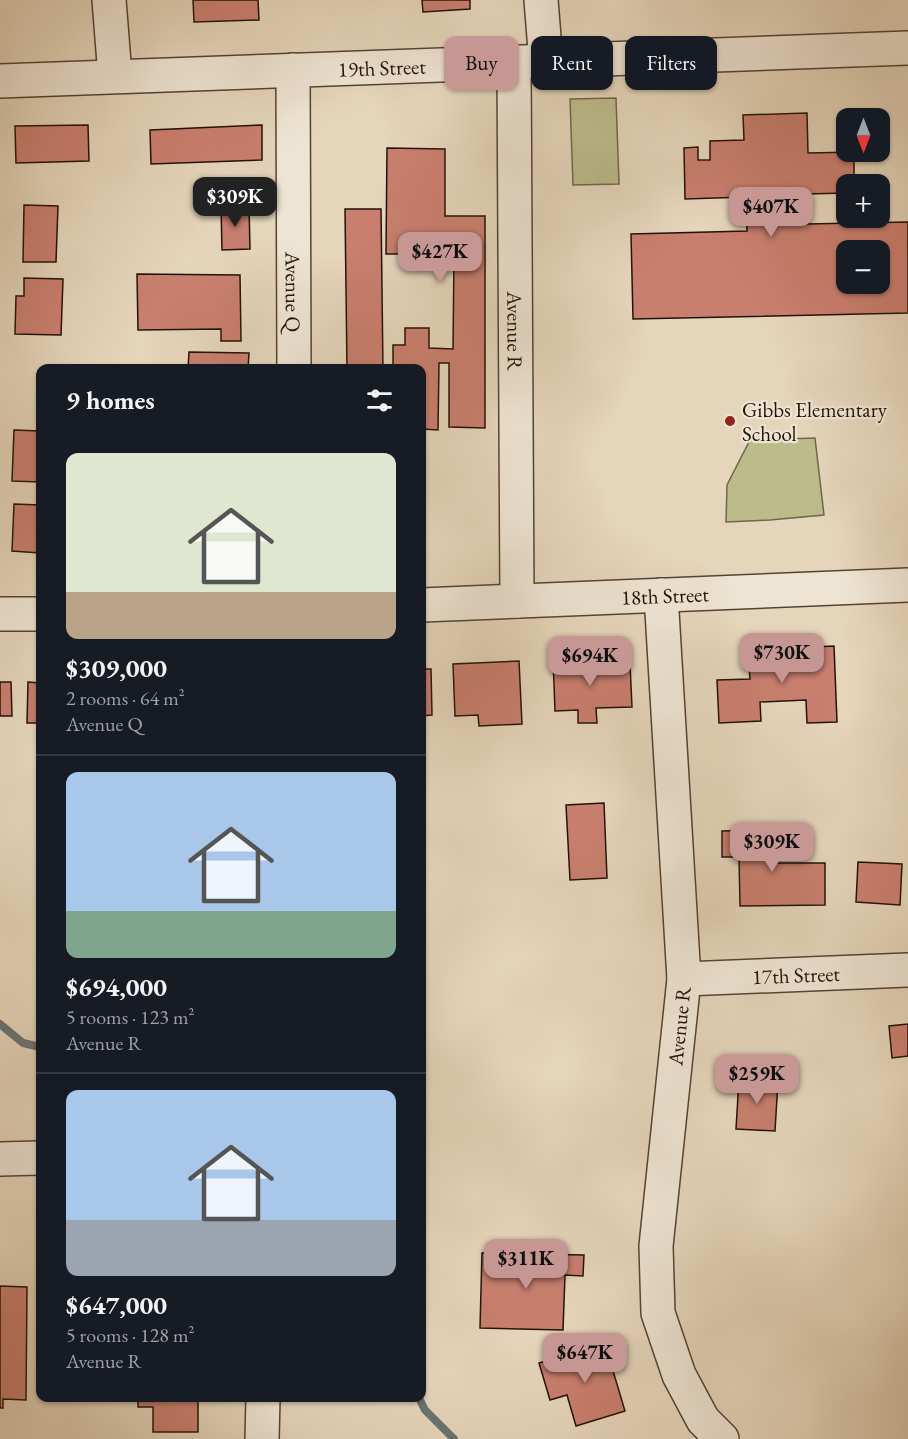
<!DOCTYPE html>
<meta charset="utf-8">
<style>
:root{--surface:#171b24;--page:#20242c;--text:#f1f3f6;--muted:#9ea1a6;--line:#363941;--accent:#c59692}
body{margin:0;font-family:"EB Garamond",serif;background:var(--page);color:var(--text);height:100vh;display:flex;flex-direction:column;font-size:22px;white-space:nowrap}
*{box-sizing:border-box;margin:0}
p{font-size:20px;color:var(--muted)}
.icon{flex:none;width:33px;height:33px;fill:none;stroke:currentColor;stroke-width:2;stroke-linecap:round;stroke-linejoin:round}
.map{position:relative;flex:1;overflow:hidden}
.panel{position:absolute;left:36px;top:364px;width:390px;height:1038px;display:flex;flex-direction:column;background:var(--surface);border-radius:12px;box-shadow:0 2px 4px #0004}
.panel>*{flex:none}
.hud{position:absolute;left:444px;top:36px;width:374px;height:54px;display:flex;gap:12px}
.needle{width:39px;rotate:180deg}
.fabs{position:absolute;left:836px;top:108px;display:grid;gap:12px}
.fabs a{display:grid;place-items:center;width:54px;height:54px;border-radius:12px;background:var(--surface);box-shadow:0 2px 4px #0004;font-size:30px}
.price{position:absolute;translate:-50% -51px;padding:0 14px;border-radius:12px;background:var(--accent);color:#111;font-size:20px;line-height:39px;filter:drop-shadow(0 2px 3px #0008)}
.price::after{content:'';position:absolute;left:50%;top:36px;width:18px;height:14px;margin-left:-9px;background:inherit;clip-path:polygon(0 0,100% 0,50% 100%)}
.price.current{background:#222;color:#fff}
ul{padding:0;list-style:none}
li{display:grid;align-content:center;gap:12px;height:318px;padding:0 30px}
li+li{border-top:2px solid var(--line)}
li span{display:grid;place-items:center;height:186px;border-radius:12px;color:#555}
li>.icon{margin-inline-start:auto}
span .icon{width:108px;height:108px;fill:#fffc;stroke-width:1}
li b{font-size:26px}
h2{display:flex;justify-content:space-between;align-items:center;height:72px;padding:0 30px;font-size:26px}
.pill{padding:0 21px;border-radius:12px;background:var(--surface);box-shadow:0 2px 4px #0004;font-size:21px;line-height:54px}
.pill.current{background:var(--accent);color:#111}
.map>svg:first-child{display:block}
.green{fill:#bcbb8b;stroke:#706649;stroke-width:1.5}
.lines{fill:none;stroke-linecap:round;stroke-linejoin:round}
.stream{stroke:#6a7472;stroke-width:8}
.building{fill:#c97f6f;stroke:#231207;stroke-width:1.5;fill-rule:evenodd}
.minor-casing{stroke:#544334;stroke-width:36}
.minor{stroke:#eee4d3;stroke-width:33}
.poi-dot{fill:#8f2418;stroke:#eee4d3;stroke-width:2}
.labels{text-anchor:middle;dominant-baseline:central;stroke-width:4.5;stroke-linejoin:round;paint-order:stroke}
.street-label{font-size:21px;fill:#231207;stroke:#eee4d3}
.poi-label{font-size:21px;fill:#231207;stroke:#eee4d3;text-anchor:start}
</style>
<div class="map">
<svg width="908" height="1439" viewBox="0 0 908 1439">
<rect width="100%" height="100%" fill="#e5d5bb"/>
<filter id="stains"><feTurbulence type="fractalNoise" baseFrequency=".00333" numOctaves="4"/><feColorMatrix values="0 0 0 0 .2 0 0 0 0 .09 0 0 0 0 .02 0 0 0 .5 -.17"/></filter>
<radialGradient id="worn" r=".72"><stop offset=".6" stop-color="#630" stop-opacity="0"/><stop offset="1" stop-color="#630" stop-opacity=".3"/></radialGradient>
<path class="green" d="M616 98 619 184 573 185 570 99Z
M815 438 824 515 770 520 726 522 727 485 750 440Z"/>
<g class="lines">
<path class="stream" d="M0 1024 23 1043 40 1047
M419 1398 425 1410 454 1439"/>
</g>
<path class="building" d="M193 0H258L259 20 194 22Z
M422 0H470V9L423 12Z
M807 113 808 153 854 152V184H846V193L806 194 807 224 908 222V313L633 319 631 234 747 231 746 197 685 199 684 148 698 147V160H710V141L744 140 743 115ZM846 250H879V284H846Z
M88 125 89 161 16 163 15 126Z
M262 125V160L151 164 150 130Z
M387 148 445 149V216H485V428L449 427V363H439L438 430 422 429V369H393V345H405V328H429V348L453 349 454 255 432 254V268H406L407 254H386Z
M24 205 58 206 56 262H23Z
M221 206H249L250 249 222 250Z
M345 209H381L383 369H347Z
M137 274 240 275 241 341H221V329L138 330Z
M24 278 63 279 61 335 15 334 16 296H24Z
M189 352 249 353 248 369H188Z
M14 430 40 431 39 482 12 481Z
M14 504 40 505V553L12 551Z
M834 646 837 722 807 723 806 700 760 702 761 721 719 723 717 680 750 679 748 650Z
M589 657V664H630L632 707 596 708 597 723H578V710L555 711 553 658Z
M519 661 522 724 479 726 478 715 455 716 453 664Z
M422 669H431L432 715 422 716Z
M0 682H11L12 716H0Z
M28 682 40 683V723H27Z
M604 803 607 878 570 880 566 805Z
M773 830 774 863H825V905L740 906 739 857H722V831Z
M858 862 902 864 900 905 856 902Z
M908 1024V1056L892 1058 889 1026Z
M739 1079 778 1081 775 1131 736 1129Z
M482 1253 584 1255 583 1276 565 1275 563 1330 480 1328Z
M0 1286 27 1287 26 1400 3 1399V1408H0Z
M605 1344 625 1411 576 1426 567 1395 550 1400 539 1363Z
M138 1398H198V1432H153V1407H138Z"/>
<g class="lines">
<defs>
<g id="minor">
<path d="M109 0 115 76"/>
<path d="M541 0 546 62"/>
<path id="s1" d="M514 63 517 601"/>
<path id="s2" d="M293 70 294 369"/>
<path id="s3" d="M0 81 908 48"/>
<path d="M661 595 684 979 656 1246 658 1313 679 1375 703 1420 722 1439"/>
<path id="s4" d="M422 605 908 585"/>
<path d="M0 614H40"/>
<path id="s5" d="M684 979 908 970"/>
<path d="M0 1159 40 1158"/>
<path d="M262 1439 263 1398"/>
</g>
</defs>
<use href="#minor" class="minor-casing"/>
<use href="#minor" class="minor"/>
</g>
<circle class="poi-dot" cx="730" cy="421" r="6"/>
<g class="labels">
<g class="street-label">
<text stroke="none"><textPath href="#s3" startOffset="382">19th Street</textPath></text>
<text stroke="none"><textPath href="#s2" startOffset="222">Avenue Q</textPath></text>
<text stroke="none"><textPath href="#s1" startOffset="268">Avenue R</textPath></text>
<text stroke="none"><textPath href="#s4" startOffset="243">18th Street</textPath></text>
<text stroke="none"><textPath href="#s5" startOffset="112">17th Street</textPath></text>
<text transform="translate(679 1026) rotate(-84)">Avenue R</text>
</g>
<g class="poi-label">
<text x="742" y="409">Gibbs Elementary<tspan x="742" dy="24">School</tspan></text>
</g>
</g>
<rect width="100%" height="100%" filter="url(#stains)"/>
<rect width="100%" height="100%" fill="url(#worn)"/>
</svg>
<div class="fabs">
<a><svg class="needle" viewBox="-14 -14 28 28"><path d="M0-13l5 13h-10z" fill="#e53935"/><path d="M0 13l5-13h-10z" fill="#9ea1a6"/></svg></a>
<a>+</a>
<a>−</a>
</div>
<b class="price current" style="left:235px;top:228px">$309K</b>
<b class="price" style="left:771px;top:238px">$407K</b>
<b class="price" style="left:440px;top:283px">$427K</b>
<b class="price" style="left:782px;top:684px">$730K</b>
<b class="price" style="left:590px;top:687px">$694K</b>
<b class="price" style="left:772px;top:873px">$309K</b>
<b class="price" style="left:757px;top:1105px">$259K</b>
<b class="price" style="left:526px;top:1290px">$311K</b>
<b class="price" style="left:585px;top:1384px">$647K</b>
<div class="hud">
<a class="pill current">Buy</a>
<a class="pill">Rent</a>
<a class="pill">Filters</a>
</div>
<section class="panel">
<h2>9 homes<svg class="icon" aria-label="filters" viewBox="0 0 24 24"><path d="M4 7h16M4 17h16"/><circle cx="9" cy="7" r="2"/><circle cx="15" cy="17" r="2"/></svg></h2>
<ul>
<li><span style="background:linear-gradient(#dfe7d0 75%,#b9a48a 0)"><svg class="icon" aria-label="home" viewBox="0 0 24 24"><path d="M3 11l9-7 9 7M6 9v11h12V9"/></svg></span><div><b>$309,000</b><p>2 rooms · 64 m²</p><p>Avenue Q</p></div></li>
<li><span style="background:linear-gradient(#a9c7e8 75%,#7fa58c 0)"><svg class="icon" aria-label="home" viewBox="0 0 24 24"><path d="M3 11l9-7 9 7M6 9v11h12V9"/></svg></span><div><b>$694,000</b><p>5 rooms · 123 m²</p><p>Avenue R</p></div></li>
<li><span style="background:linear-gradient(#a9c7e8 70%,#9aa5b1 0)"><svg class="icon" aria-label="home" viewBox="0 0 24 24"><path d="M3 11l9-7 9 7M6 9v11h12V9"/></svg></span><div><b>$647,000</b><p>5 rooms · 128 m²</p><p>Avenue R</p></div></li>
</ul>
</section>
</div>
